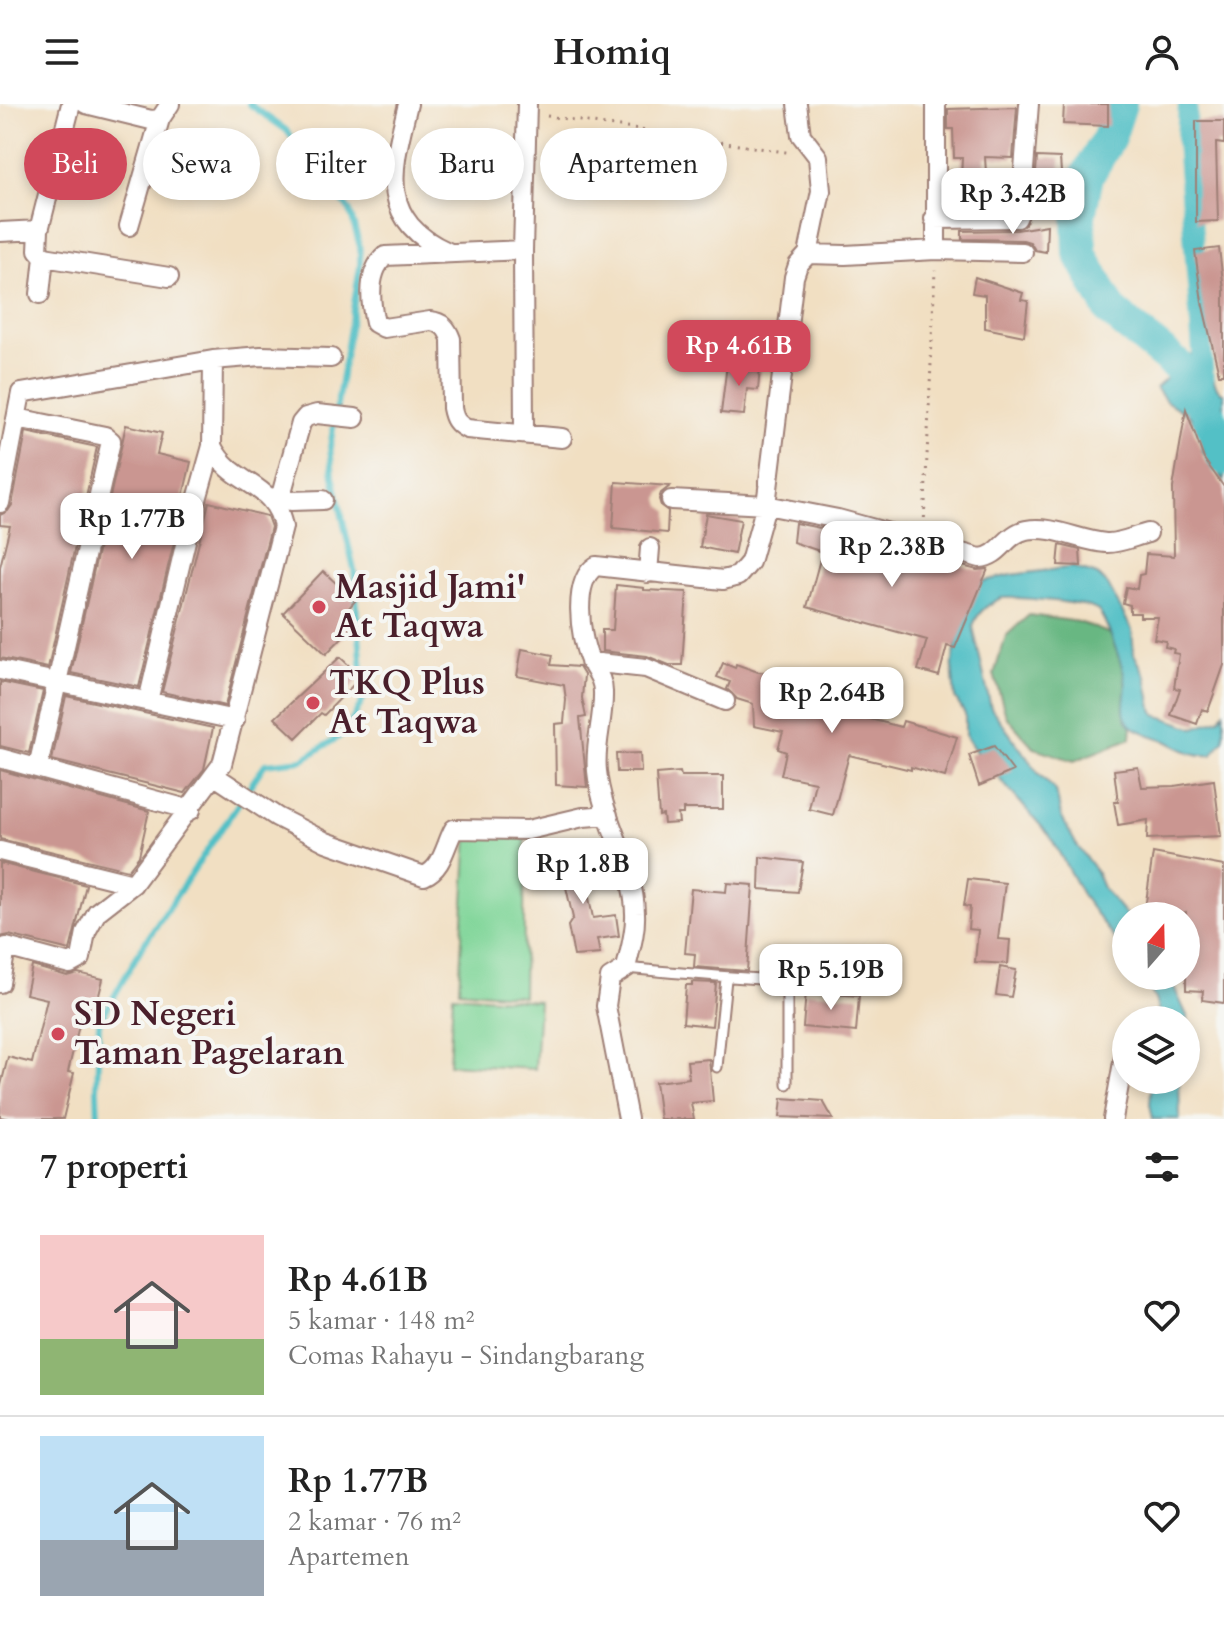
<!DOCTYPE html>
<html lang="id">
<meta charset="utf-8">
<style>
:root{--surface:#fff;--page:#f6f6f6;--text:#222;--muted:#767676;--line:#e0e0e0;--accent:#d1495b}
body{margin:0;font-family:Cardo,serif;background:var(--page);color:var(--text);height:100vh;display:flex;flex-direction:column;font-size:30px;white-space:nowrap}
*{box-sizing:border-box;margin:0}
p{font-size:26px;color:var(--muted)}
.icon{flex:none;width:44px;height:44px;fill:none;stroke:currentColor;stroke-width:2;stroke-linecap:round;stroke-linejoin:round}
.map{position:relative;height:1015px;overflow:hidden}
.panel{display:flex;flex-direction:column;background:var(--surface);flex:1}
.panel>*{flex:none}
.guide{position:absolute;left:24px;top:24px;width:800px;height:72px;display:flex;gap:16px}
.needle{width:52px;rotate:20deg}
.buttons{position:absolute;left:1112px;top:798px;display:grid;gap:16px}
.buttons a{display:grid;place-items:center;width:88px;height:88px;border-radius:50%;background:var(--surface);box-shadow:0 4px 12px #0003;font-size:40px}
.price{position:absolute;translate:-50% -68px;padding:0 18px;border-radius:16px;background:#fff;color:#222;font-size:26px;line-height:52px;filter:drop-shadow(0 2px 4px #0008)}
.price::after{content:'';position:absolute;left:50%;top:48px;width:24px;height:18px;margin-left:-12px;background:inherit;clip-path:polygon(0 0,100% 0,50% 100%)}
.price.selected{background:var(--accent);color:#fff}
ul{padding:0;list-style:none}
li{display:flex;align-items:center;gap:24px;height:200px;padding:0 40px}
li+li{border-top:2px solid var(--line)}
li span{display:grid;place-items:center;flex:none;width:224px;height:160px;border-radius:0px;color:#555}
li>.icon{margin-inline-start:auto}
span .icon{width:96px;height:96px;fill:#fffc;stroke-width:1}
li b{font-size:34px}
h2{display:flex;justify-content:space-between;align-items:center;height:96px;padding:0 40px;font-size:34px}
.pill{padding:0 28px;border-radius:36px;background:var(--surface);box-shadow:0 4px 12px #0003;font-size:28px;line-height:72px}
.pill.selected{background:var(--accent);color:#fff}
header{display:flex;justify-content:space-between;align-items:center;height:104px;padding:0 40px;background:var(--surface);font-size:36px;font-weight:800}
.map>svg:first-child{display:block}
.green{fill:#81d69a;stroke:#667a62;stroke-width:2}
.forest{fill:#68b782;stroke:#596b56;stroke-width:2}
.water{fill:#52c0c6;stroke:#4e7078;stroke-width:2}
.lines{fill:none;stroke-linecap:round;stroke-linejoin:round}
.stream{stroke:#52c0c6;stroke-width:6}
.canal{stroke:#52c0c6;stroke-width:20}
.river{stroke:#52c0c6;stroke-width:34}
.building{fill:#ca9691}
.service-casing{stroke:#9e7f76;stroke-width:13}
.minor-casing{stroke:#9e7f76;stroke-width:22}
.path{stroke:#9e7f76;stroke-width:3;stroke-dasharray:2 6;stroke-linecap:butt}
.service{stroke:#fff;stroke-width:9}
.minor{stroke:#fff;stroke-width:18}
.poi-dot{fill:#d1495b;stroke:#f6f6f2;stroke-width:3}
.labels{text-anchor:middle;dominant-baseline:central;stroke-width:8;stroke-linejoin:round;paint-order:stroke}
.poi-label{font-size:34px;font-weight:bold;fill:#4a1f2b;stroke:#f6f6f2;text-anchor:start}
</style>
<header><svg class="icon" aria-label="menu" viewBox="0 0 24 24"><path d="M4 6h16M4 12h16M4 18h16"/></svg>Homiq<svg class="icon" aria-label="person" viewBox="0 0 24 24"><circle cx="12" cy="8" r="4"/><path d="M4 21q1-7 8-7t8 7"/></svg></header>
<div class="map">
<svg width="1224" height="1015" viewBox="0 0 1224 1015">
<rect width="100%" height="100%" fill="#f6f6f2"/>
<filter id="ink" filterUnits="userSpaceOnUse"><feTurbulence type="fractalNoise" baseFrequency=".0125" numOctaves="2"/><feDisplacementMap in="SourceGraphic" scale="16" xChannelSelector="R" yChannelSelector="G"/><feConvolveMatrix kernelMatrix="1 2 1 2 8 2 1 2 1" color-interpolation-filters="sRGB"/></filter>
<filter id="wash" filterUnits="userSpaceOnUse"><feTurbulence type="fractalNoise" baseFrequency=".006" numOctaves="4" result="noise"/><feDisplacementMap in="SourceGraphic" scale="32" xChannelSelector="R" yChannelSelector="G"/><feGaussianBlur stdDeviation="1.8" result="paint"/><feColorMatrix in="noise" values="0 0 0 0 0 0 0 0 0 0 0 0 0 0 0 0 0 1.4 0 .05"/><feComposite in="paint" operator="in"/></filter>
<g filter="url(#wash)">
<rect width="100%" height="100%" fill="#f1dfc2"/>
<path class="green" d="M468 728 525 735 523 892 459 886Z
M453 891 539 897 535 965 449 960Z"/>
<path class="forest" d="M1029 511 1079 518 1111 530 1135 578 1131 634 1074 657 1034 644 1006 612 994 570 1006 532Z"/>
<path class="water" d="M1195 248C1217 252 1206 280 1224 290V377L1203 348 1199 329 1191 313 1166 297 1156 284Z
M1073 463 1097 471 1108 481 1132 526 1134 550 1146 572 1152 604 1156 611 1194 624 1219 615 1224 608V636L1212 651C1194 653 1182 645 1166 637 1156 632 1134 627 1128 618 1119 605 1128 589 1125 575 1123 564 1106 514 1098 507 1087 498 1017 493 1001 494 988 500 976 509 973 523L991 604 1039 670 1056 687 1061 712 1076 740 1096 767 1103 784 1127 812 1126 850 1084 794 1050 732 976 648 965 631V610L955 594 952 561 963 507 977 481 984 477 1011 471Z
M1143 872H1169L1188 914 1186 922V916H1161L1155 895Z
M1152 976H1179L1180 1015H1153L1150 1000Z"/>
<g class="lines">
<path class="stream" d="M98 1015 97 987 99 919 142 843 265 660 302 656 345 629 364 594 354 465 333 372 330 343 360 163V143L350 107 286 26 249 0"/>
<path class="canal" d="M1188 0 1186 36 1204 275"/>
<path class="river" d="M1120 0 1109 34 1087 72 1079 112 1080 149 1111 207 1184 267 1206 303 1224 354"/>
</g>
<g id="blocks">
<path class="building" d="M1064 0H1108V22L1063 20Z
M1017 3 1013 54 985 53 988 102 963 103 964 95H960L962 54H954L953 25H948V5Z
M1196 17H1224V40L1216 39 1218 117 1196 118Z
M1037 53 1060 54 1062 83H1066L1065 99 1048 98 1049 83H1035Z
M1047 121 1046 148 1035 146 1030 138 1023 136 962 135V127L1017 126Z
M1219 144 1224 186V270H1219L1202 198 1195 147Z
M975 173 1023 189 1021 196 1028 197 1024 232 985 224V191L972 189Z
M727 260 760 264 758 286 747 285 744 311 721 309Z
M1186 305 1204 355 1224 383V561L1208 607 1202 605 1197 620 1171 611 1180 585 1174 584 1179 550 1173 549 1174 545 1165 543 1166 537 1154 535 1158 513H1140V509H1130V501L1123 499 1126 483 1137 485 1139 471 1144 470 1146 450 1174 452 1173 384Z
M126 321 162 329 157 350 191 358 183 392H185L139 583 71 569Z
M26 328 97 343 48 564 0 554V463L10 422 0 421V411L8 407 12 401Z
M616 378 670 382 661 389 659 395 661 402 668 407 667 429 613 424Z
M209 398 267 412 271 423 225 602 162 588Z
M706 410 741 416 734 450 700 443Z
M795 419 835 427 977 466 988 465 955 544 947 542 939 572 918 566 927 536 807 503 822 448 793 438Z
M1060 441 1080 446 1081 462 1058 461Z
M323 467 355 497 345 508 356 519 326 550 283 509Z
M616 481 644 484V486L687 488 682 561H669L647 552 602 547V526H613Z
M522 545 553 551 551 561 579 563 584 571 582 594 586 613 580 614 587 683 556 681 555 620 564 619 566 596 564 581 517 572Z
M340 553 361 573 324 611 321 609 296 634 275 614Z
M723 559 735 564 736 560 758 568 775 569 774 577 817 591 816 594 855 604 854 611 901 623 903 617 957 633 945 673 911 663V666L849 651 833 711 809 705 815 678 781 671 786 648 778 645 783 628 754 622 753 600 737 595 727 585 730 578 717 573Z
M0 578 43 587 29 649 0 642Z
M66 592 213 624 204 665 185 689 52 656Z
M994 642 1013 667 979 682 969 651Z
M640 649 641 668H617L616 650Z
M1138 663 1142 683 1174 682 1214 676 1221 732 1147 735 1148 716 1118 721 1114 698H1118L1114 666Z
M0 666 149 707 139 752 128 766 0 735Z
M680 668 681 672H723V705H683V710H678L679 719 664 720 663 711 659 712 656 670Z
M578 739 593 814 616 811 619 832 597 835 600 850 574 852 568 822 573 814 557 743Z
M1153 749 1224 762V899L1202 896 1203 887 1186 886V808L1169 812H1150L1146 798Z
M760 753 803 758 798 788 759 785Z
M0 759 86 781 70 846 9 831 0 833Z
M968 775 1005 779 998 835 1010 836 1008 860 975 858 978 826 968 825 970 803 964 802Z
M727 779 753 781 747 867 694 863 695 850 685 849 691 785 726 788Z
M32 862 67 872 78 869 103 875 95 907 83 904 68 968 74 969 63 1015H10L0 1013V985L8 953 32 959 47 895 26 890Z
M1000 863 1016 866 1011 893 996 891Z
M692 878 716 879 712 922 683 919 686 881H692Z
M806 888 859 892 856 928 803 923Z
M709 955 713 997 691 999 694 1015H660L655 978 689 974 687 957Z
M782 994 823 997 833 1015 780 1013Z"/>
</g>
</g>
<g filter="url(#ink)">
<use href="#blocks" fill-opacity="0" stroke="#9e7f76" stroke-width="2"/>
<g class="lines">
<defs>
<path id="service" d="M626 864C701 872 776 875 851 883
M717 963 726 875
M787 980V876"/>
<path id="minor" d="M86 0 151 16 160 15 170 0
M408 0C393 62 375 115 448 148
M934 115 1017 114 1021 105 1029 0
M129 122 160 15
M39 126 38 146 44 153 169 173
M0 128 39 126 71 0
M523 146 385 152C367 168 370 197 375 219L384 224 430 217C442 218 447 224 451 235L452 304C454 315 457 320 467 325L562 334
M936 146V0
M808 150 845 151 936 146 1023 148
M40 190 44 153
M17 314 105 332 111 337 38 663
M524 329 523 146 527 0
M270 393 291 397 323 396
M280 395 301 319 306 313 317 310 355 314
M671 396 766 401 838 415 980 454C1000 453 1006 430 1026 426 1054 421 1079 437 1106 439 1119 440 1135 432 1148 429
M0 399 21 289 213 256 261 252 331 254
M648 469 650 444
M590 558 646 564 725 597
M0 566 235 616
M148 597 189 424 212 342 213 256
M0 654 191 706
M215 672 277 713 326 738 424 772C443 764 445 741 454 725L528 726 583 713 608 711
M0 747 133 780
M0 879 6 843 70 860 81 854 86 828 97 808 133 780 222 660 283 423C275 377 232 383 212 342
M628 1015 606 902 610 874 626 864C630 846 636 828 635 809 634 759 602 717 597 667 594 641 604 614 603 588 603 573 594 566 589 554 580 532 572 477 596 462L723 476 738 472 750 458 766 401 794 173 798 161 808 150 821 87 818 53 801 31 797 0
M1113 1015 1126 941"/>
</defs>
<use href="#service" class="service-casing"/>
<use href="#minor" class="minor-casing"/>
<path class="path" d="M547 12 792 49
M924 422 935 166"/>
<use href="#service" class="service"/>
<use href="#minor" class="minor"/>
</g>
</g>
<g class="poi-dot">
<circle cx="319" cy="503" r="8"/>
<circle cx="313" cy="599" r="8"/>
<circle cx="58" cy="930" r="8"/>
</g>
<g class="labels">
<g class="poi-label">
<text x="335" y="483">Masjid Jami'<tspan x="335" dy="39">At Taqwa</tspan></text>
<text x="329" y="579">TKQ Plus<tspan x="329" dy="39">At Taqwa</tspan></text>
<text x="74" y="910">SD Negeri<tspan x="74" dy="39">Taman Pagelaran</tspan></text>
</g>
</g>
</svg>
<div class="buttons">
<a><svg class="needle" viewBox="-14 -14 28 28"><path d="M0-13l5 13h-10z" fill="#e53935"/><path d="M0 13l5-13h-10z" fill="#767676"/></svg></a>
<a><svg class="icon" aria-label="layers" viewBox="0 0 24 24"><path d="M12 4l9 5-9 5-9-5zM3 14l9 5 9-5"/></svg></a>
</div>
<b class="price" style="left:1013px;top:132px">Rp 3.42B</b>
<b class="price selected" style="left:739px;top:284px">Rp 4.61B</b>
<b class="price" style="left:132px;top:457px">Rp 1.77B</b>
<b class="price" style="left:892px;top:485px">Rp 2.38B</b>
<b class="price" style="left:832px;top:631px">Rp 2.64B</b>
<b class="price" style="left:583px;top:802px">Rp 1.8B</b>
<b class="price" style="left:831px;top:908px">Rp 5.19B</b>
<div class="guide">
<a class="pill selected">Beli</a>
<a class="pill">Sewa</a>
<a class="pill">Filter</a>
<a class="pill">Baru</a>
<a class="pill">Apartemen</a>
</div>
</div>
<section class="panel">
<h2>7 properti<svg class="icon" aria-label="filters" viewBox="0 0 24 24"><path d="M4 7h16M4 17h16"/><circle cx="9" cy="7" r="2"/><circle cx="15" cy="17" r="2"/></svg></h2>
<ul>
<li><span style="background:linear-gradient(#f6c9c9 65%,#8fb573 0)"><svg class="icon" aria-label="home" viewBox="0 0 24 24"><path d="M3 11l9-7 9 7M6 9v11h12V9"/></svg></span><div><b>Rp 4.61B</b><p>5 kamar · 148 m²</p><p>Comas Rahayu - Sindangbarang</p></div><svg class="icon" aria-label="heart" viewBox="0 0 24 24"><path d="M12 20l-8-8c-3-5 5-10 8-4 3-6 11-1 8 4z"/></svg></li>
<li><span style="background:linear-gradient(#bfe0f5 65%,#9aa5b1 0)"><svg class="icon" aria-label="home" viewBox="0 0 24 24"><path d="M3 11l9-7 9 7M6 9v11h12V9"/></svg></span><div><b>Rp 1.77B</b><p>2 kamar · 76 m²</p><p>Apartemen</p></div><svg class="icon" aria-label="heart" viewBox="0 0 24 24"><path d="M12 20l-8-8c-3-5 5-10 8-4 3-6 11-1 8 4z"/></svg></li>
</ul>
</section>
